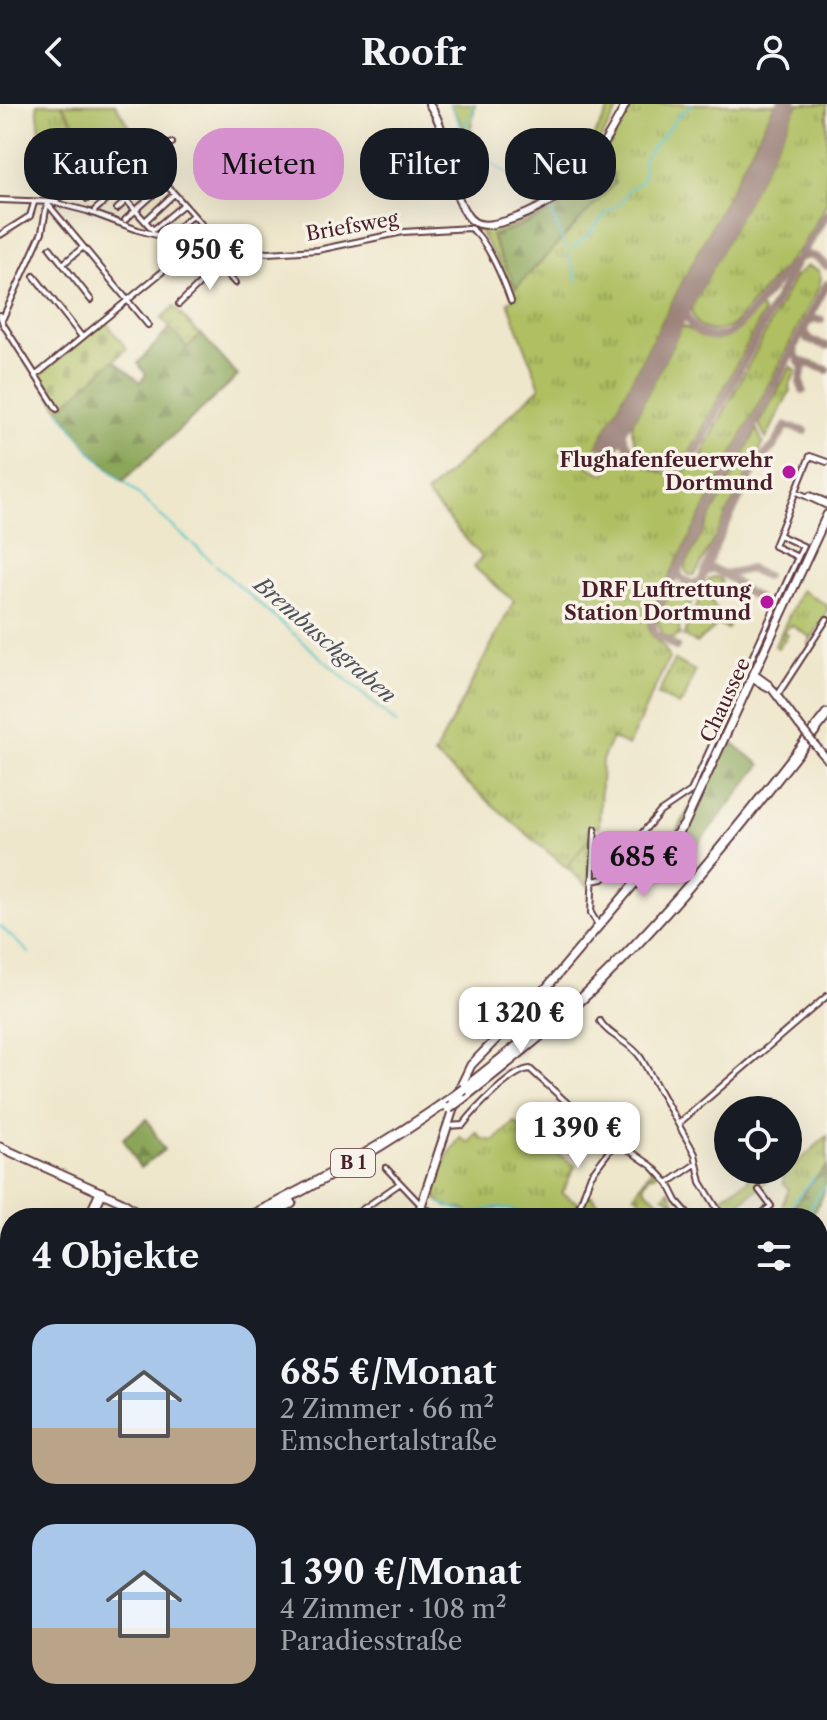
<!DOCTYPE html>
<html lang="de">
<meta charset="utf-8">
<style>
:root{--surface:#171b24;--page:#242831;--text:#f1f3f6;--muted:#9ea1a6;--accent:#d690ce}
body{margin:0;font-family:"Libre Caslon Text",serif;background:var(--page);color:var(--text);height:100vh;display:flex;flex-direction:column;font-size:30px;white-space:nowrap}
*{box-sizing:border-box;margin:0}
p{font-size:26px;color:var(--muted)}
.icon{flex:none;width:44px;height:44px;fill:none;stroke:currentColor;stroke-width:2;stroke-linecap:round;stroke-linejoin:round}
.map{position:relative;flex:1;overflow:hidden}
.sheet{position:absolute;left:0px;top:1104px;width:828px;height:512px;display:flex;flex-direction:column;background:var(--surface);border-radius:32px 32px 0 0;box-shadow:0 8px 32px #0002}
.sheet>*{flex:none}
.guide{position:absolute;left:24px;top:24px;width:780px;height:72px;display:flex;gap:16px}
.fabs{position:absolute;left:714px;top:992px;display:grid;gap:16px}
.fabs a{display:grid;place-items:center;width:88px;height:88px;border-radius:50%;background:var(--surface);box-shadow:0 8px 32px #0002;font-size:40px}
.price{position:absolute;translate:-50% -68px;padding:0 18px;border-radius:16px;background:#fff;color:#222;font-size:26px;line-height:52px;filter:drop-shadow(0 2px 4px #0008)}
.price::after{content:'';position:absolute;left:50%;top:48px;width:24px;height:18px;margin-left:-12px;background:inherit;clip-path:polygon(0 0,100% 0,50% 100%)}
.price.current{background:var(--accent);color:#111}
ul{padding:0;list-style:none}
li{display:flex;align-items:center;gap:24px;height:200px;padding:0 32px}
li span{display:grid;place-items:center;flex:none;width:224px;height:160px;border-radius:24px;color:#555}
li>.icon{margin-inline-start:auto}
span .icon{width:96px;height:96px;fill:#fffc;stroke-width:1}
li b{font-size:34px}
h2{display:flex;justify-content:space-between;align-items:center;height:96px;padding:0 32px;font-size:34px}
.chip{padding:0 28px;border-radius:32px;background:var(--surface);box-shadow:0 8px 32px #0002;font-size:28px;line-height:72px}
.chip.current{background:var(--accent);color:#111}
header{display:flex;justify-content:space-between;align-items:center;height:104px;padding:0 32px;background:var(--surface);font-size:36px;font-weight:700}
.map>svg:first-child{display:block}
.grass{fill:url(#grass-tufts);stroke:#7c6f46;stroke-width:2}
.forest{fill:url(#forest-firs);stroke:#6a6242;stroke-width:2}
.cemetery{fill:url(#cemetery-stones);stroke:#7c6f46;stroke-width:2}
.garden{fill:url(#garden-dots);stroke:#7c6f46;stroke-width:2}
.pitch{fill:#afbf62;stroke:#7c6f46;stroke-width:2}
.lines{fill:none;stroke-linecap:round;stroke-linejoin:round}
.stream{stroke:#56c4cb;stroke-width:2}
.taxiway{stroke:#9c837c;stroke-width:8}
.runway{stroke:#9c837c;stroke-width:20}
.minor-casing{stroke:#633d43;stroke-width:8}
.tertiary-casing{stroke:#633d43;stroke-width:10}
.secondary-casing{stroke:#633d43;stroke-width:11}
.trunk-casing{stroke:#633d43;stroke-width:13}
.minor{stroke:#fff;stroke-width:4}
.tertiary{stroke:#fff;stroke-width:6}
.secondary{stroke:#fff;stroke-width:7}
.trunk{stroke:#fff;stroke-width:9}
.rail-casing{stroke:#4a1f2b;stroke-width:5}
.rail{stroke:#f7f3e8;stroke-width:2;stroke-dasharray:6;stroke-linecap:butt}
.tertiary-bridge-casing{stroke:#633d43;stroke-width:10;stroke-linecap:butt}
.trunk-bridge-casing{stroke:#633d43;stroke-width:13;stroke-linecap:butt}
.tertiary-bridge{stroke:#fff;stroke-width:6}
.trunk-bridge{stroke:#fff;stroke-width:9}
.poi-dot{fill:#b5179e;stroke:#f7f3e8;stroke-width:3}
.labels{text-anchor:middle;dominant-baseline:central;stroke-width:7;stroke-linejoin:round;paint-order:stroke}
.shield{fill:#f7f3e8;stroke:#7e5f64;stroke-width:2}
.shield-label{font-size:18px;font-weight:bold;fill:#4a1f2b}
.street-label{font-size:20px;fill:#4a1f2b;stroke:#f7f3e8}
.poi-label{font-size:20px;font-weight:bold;fill:#4a1f2b;stroke:#f7f3e8;text-anchor:end}
.water-label{font-size:22px;font-style:italic;fill:#4e515b;stroke:#f7f3e8}
</style>
<header><svg class="icon" aria-label="back" viewBox="0 0 24 24"><path d="M15 5l-7 7 7 7"/></svg>Roofr<svg class="icon" aria-label="person" viewBox="0 0 24 24"><circle cx="12" cy="8" r="4"/><path d="M4 21q1-7 8-7t8 7"/></svg></header>
<div class="map">
<svg width="827" height="1616" viewBox="0 0 827 1616">
<defs>
<pattern id="grass-tufts" width="24" height="20" patternUnits="userSpaceOnUse" patternTransform="scale(2)"><rect width="24" height="20" fill="#afbf62"/><path d="M3 7l-1-3M5 7V3M7 7l1-3M15 17l-1-3M17 17v-4M19 17l1-3" fill="none" stroke="#909b51"/></pattern>
<pattern id="forest-firs" width="22" height="20" patternUnits="userSpaceOnUse" patternTransform="scale(2)"><rect width="22" height="20" fill="#8ba658"/><path d="M5 1l3.5 6h-7zM16 11l3.5 6h-7z" fill="#748749"/></pattern>
<pattern id="cemetery-stones" width="16" height="16" patternUnits="userSpaceOnUse" patternTransform="scale(2)"><rect width="16" height="16" fill="#afbf62"/><path d="M2 7V4a2 2 0 0 1 4 0v3zM10 15v-3a2 2 0 0 1 4 0v3z" fill="#909b51"/></pattern>
<pattern id="garden-dots" width="8" height="8" patternUnits="userSpaceOnUse" patternTransform="scale(2)"><rect width="8" height="8" fill="#afbf62"/><path d="M2 2h.1M6 6h.1" fill="none" stroke="#909b51" stroke-width="1.8" stroke-linecap="round"/></pattern>
</defs>
<rect width="100%" height="100%" fill="#f7f3e8"/>
<filter id="ink" filterUnits="userSpaceOnUse"><feTurbulence type="fractalNoise" baseFrequency=".0125" numOctaves="2"/><feDisplacementMap in="SourceGraphic" scale="16" xChannelSelector="R" yChannelSelector="G"/><feConvolveMatrix kernelMatrix="1 2 1 2 8 2 1 2 1" color-interpolation-filters="sRGB"/></filter>
<filter id="wash" filterUnits="userSpaceOnUse"><feTurbulence type="fractalNoise" baseFrequency=".006" numOctaves="4" result="noise"/><feDisplacementMap in="SourceGraphic" scale="32" xChannelSelector="R" yChannelSelector="G"/><feGaussianBlur stdDeviation="1.8" result="paint"/><feColorMatrix in="noise" values="0 0 0 0 0 0 0 0 0 0 0 0 0 0 0 0 0 1.4 0 .05"/><feComposite in="paint" operator="in"/></filter>
<g filter="url(#wash)">
<rect width="100%" height="100%" fill="#efe7cc"/>
<path class="grass" d="M37 0H61L101 63 54 93 47 94Z
M450 0H475L470 29 476 45Z
M612 0H621C600 39 585 65 549 93L546 92 543 86 588 43Z
M631 0H775L587 362 605 371 618 346C647 362 673 385 700 354L794 174 807 162 818 166 821 174 819 183 650 510C642 537 665 535 669 554L628 642 612 634 602 656 599 723H592L591 732 567 764 434 651 514 497 474 463 482 453 426 390 540 283 508 198 515 194 498 157 478 125C517 129 561 102 587 74 606 54 618 24 631 0Z
M798 0H827V99L802 142 733 221C715 232 695 228 691 205Z
M758 204 762 205 763 210 691 347C669 369 626 349 633 318L682 222C730 246 724 232 758 204Z
M791 262 796 267 789 283 790 287 766 335 759 320Z
M757 325 763 340 698 466 694 471H689L685 466 686 460Z
M714 473 720 474 722 478 711 495 716 507 724 512 735 508 727 525 717 520C712 529 703 531 697 539L683 532 709 475Z
M703 480 701 487 695 490 679 524 680 531 672 535 663 531 657 517C662 506 670 480 684 481 692 481 695 484 703 480Z
M801 486 827 501V509L808 540 810 533 791 521 784 528 788 531 778 544 775 542Z
M674 556 695 567 685 594 679 601 658 591Z
M514 1018 575 1062 562 1089 578 1099 574 1114 539 1113 500 1104 471 1110 462 1105 447 1103 430 1090 439 1066 460 1033 469 1039 476 1028 482 1035 494 1037Z
M827 1032V1062L812 1078 790 1108 795 1114H786L782 1101 789 1085 783 1079V1072Z
M652 1064 657 1069 653 1072 650 1071 644 1080 645 1085 668 1104 672 1098 665 1092 663 1093 669 1086 676 1100 667 1114H626L640 1093 634 1091Z
M743 1066H772L775 1070 724 1112 717 1103 725 1099 722 1092 749 1076Z
M584 1091 592 1092 611 1114H575Z"/>
<path class="forest" d="M606 59H609L615 79 516 184C510 168 494 145 492 131 539 119 575 97 606 59Z
M170 224 187 243 201 230 238 272 123 377 90 346 59 305 113 255 140 278 146 271 138 259Z
M727 635 761 661 681 761 666 747Z
M147 1015 164 1046 140 1064 123 1034Z
M827 1062C827 1085 823 1095 810 1114H795L790 1108 812 1078Z
M511 1606H587C566 1616 532 1616 511 1606Z"/>
<path class="cemetery" d="M105 217 127 245 59 305 38 272Z"/>
<path class="garden" d="M174 203 200 231 187 243 161 214Z
M591 732 588 782 567 764Z"/>
<path class="pitch" d="M62 0H115L144 46 103 64Z"/>
<g class="lines">
<path class="stream" d="M450 0 467 34 483 54 538 89 544 96
M472 14 473 0
M459 73 490 59 470 35 466 15
M549 103 550 105
M551 107 566 145
M573 144 589 130 607 108 621 99 629 85C656 73 636 64 647 50 657 37 669 26 678 12 683 6 688 7 692 0
M568 149 578 177
M59 306 91 348 121 376
M125 378 150 401
M152 403 158 409
M160 411 190 438
M193 440 212 458
M216 461 230 474
M231 475 397 620
M0 822 29 849
M440 1099 469 1110 498 1103 524 1109 534 1114
M546 1114H550
M790 1114 787 1109C796 1090 803 1089 814 1073
M802 1114C814 1103 816 1089 827 1081
M818 1212 822 1214
M478 1606 492 1616
M425 1616 429 1610
M458 1616 463 1606
M464 1616 473 1606"/>
<path class="taxiway" d="M798 155C810 147 818 154 827 162
M686 192C684 206 685 218 697 227 706 233 718 235 728 230 745 221 778 175 792 159
M807 235 827 242
M812 237 805 229 806 220 813 215 821 216
M794 242 795 250 803 264 800 278 803 286
M798 256 827 266
M624 312C611 347 665 378 692 356L798 155 827 110
M678 466 680 474 692 480 701 477 717 438 759 357 774 342 786 322 805 327
M706 467 713 465C733 472 740 486 756 493
M726 470 749 465 766 472
M676 543 655 530 652 519 655 510 827 180"/>
<path class="runway" d="M609 342 787 0"/>
</g>
</g>
<g filter="url(#ink)">
<g class="lines">
<defs>
<path id="minor" d="M140 51 219 140V144
M101 68 153 126 183 101
M87 95 109 76
M0 96 52 98 87 107 138 126 186 139 268 149 318 146 403 128 470 124
M52 98 96 69 172 39
M47 99 148 221
M117 105 156 70
M95 106 147 60
M125 116 165 80
M145 117 174 90
M470 124C487 135 504 177 511 197
M0 131 30 112 34 99
M169 131 193 111
M203 143 235 179
M50 144 91 196
M63 160 82 144
M34 172 82 233
M179 200 219 161
M0 211 3 220 57 305
M2 216 42 128 47 100
M35 272 162 168 171 152 176 137
M797 388 827 402
M810 391 827 398
M779 431 803 442 798 453
M777 592 827 515
M595 725 591 809 598 821
M592 777 603 775 660 708 691 687 798 453 774 442 810 352 827 358
M600 917C609 933 630 937 641 954L695 1050 701 1078 723 1114
M678 1020 827 892
M447 1022 463 1021C475 1005 512 966 530 965L587 1017 652 1062 668 1079 677 1097 692 1114
M577 1045 566 1038 587 1017
M386 1064 421 1101
M668 1079 697 1059
M421 1103 447 1114
M350 1114 399 1080
M575 1114 591 1071 616 1038
M756 1114 771 1102 759 1086
M818 1218 827 1229
M0 1238 10 1235
M818 1244 827 1236
M818 1275 827 1285
M818 1337 827 1323
M0 1438 10 1449
M0 1535 10 1523
M0 1568 10 1578
M822 1593 827 1605
M818 1594 827 1593
M32 1606 37 1616
M0 1612 10 1601
M54 1616 63 1606
M115 1616 117 1614
M280 1616 286 1606
M624 1616 637 1606
M668 1616 675 1606
M692 1616 697 1606
M760 1616 782 1606"/>
<path id="tertiary" d="M429 0C453 34 446 80 467 111 476 125 492 121 506 117 571 98 596 56 626 0
M755 571 769 581 799 621
M753 575 770 584
M815 641 827 655
M818 1410 827 1401"/>
<path id="secondary" d="M0 1043 122 1098 146 1114
M417 1114 460 984 471 961 548 882 684 721 827 411
M818 1518 827 1544
M192 1616 196 1606"/>
<path id="trunk" d="M464 985 533 930
M461 995C506 960 551 924 592 885 679 801 754 705 827 610
M89 1114 101 1089
M247 1114C319 1079 387 1040 452 994
M262 1114 291 1099
M0 1217 10 1213"/>
</defs>
<use href="#minor" class="minor-casing"/>
<use href="#tertiary" class="tertiary-casing"/>
<use href="#secondary" class="secondary-casing"/>
<use href="#trunk" class="trunk-casing"/>
<use href="#minor" class="minor"/>
<use href="#tertiary" class="tertiary"/>
<use href="#secondary" class="secondary"/>
<use href="#trunk" class="trunk"/>
<defs>
<path id="rail" d="M818 1380 827 1365
M683 1616 689 1606"/>
</defs>
<use href="#rail" class="rail-casing"/>
<use href="#rail" class="rail"/>
<defs>
<path id="tertiary-bridge" d="M799 621 815 641"/>
<path id="trunk-bridge" d="M452 994 464 985
M449 1004 461 995"/>
</defs>
<use href="#tertiary-bridge" class="tertiary-bridge-casing"/>
<use href="#trunk-bridge" class="trunk-bridge-casing"/>
<use href="#tertiary-bridge" class="tertiary-bridge"/>
<use href="#trunk-bridge" class="trunk-bridge"/>
</g>
</g>
<g class="poi-dot">
<circle cx="789" cy="368" r="8"/>
<circle cx="767" cy="498" r="8"/>
</g>
<g class="labels">
<rect class="shield" x="331" y="1045" width="44" height="28" rx="6"/>
<g class="shield-label">
<text x="353" y="1059">B 1</text>
</g>
<g class="street-label">
<text transform="translate(352 122) rotate(-10)">Briefsweg</text>
<text transform="translate(725 596) rotate(-65)">Chaussee</text>
</g>
<g class="poi-label">
<text x="773" y="356">Flughafenfeuerwehr<tspan x="773" dy="23">Dortmund</tspan></text>
<text x="751" y="486">DRF Luftrettung<tspan x="751" dy="23">Station Dortmund</tspan></text>
</g>
<g class="water-label">
<text transform="translate(325 536) rotate(41)">Brembuschgraben</text>
</g>
</g>
</svg>
<div class="fabs">
<a><svg class="icon" aria-label="locate" viewBox="0 0 24 24"><circle cx="12" cy="12" r="6"/><path d="M12 2v4M12 18v4M2 12h4M18 12h4"/></svg></a>
</div>
<b class="price" style="left:210px;top:188px">950 €</b>
<b class="price current" style="left:644px;top:795px">685 €</b>
<b class="price" style="left:521px;top:951px">1 320 €</b>
<b class="price" style="left:578px;top:1066px">1 390 €</b>
<div class="guide">
<a class="chip">Kaufen</a>
<a class="chip current">Mieten</a>
<a class="chip">Filter</a>
<a class="chip">Neu</a>
</div>
<section class="sheet">
<h2>4 Objekte<svg class="icon" aria-label="filters" viewBox="0 0 24 24"><path d="M4 7h16M4 17h16"/><circle cx="9" cy="7" r="2"/><circle cx="15" cy="17" r="2"/></svg></h2>
<ul>
<li><span style="background:linear-gradient(#a9c7e8 65%,#b9a48a 0)"><svg class="icon" aria-label="home" viewBox="0 0 24 24"><path d="M3 11l9-7 9 7M6 9v11h12V9"/></svg></span><div><b>685 €/Monat</b><p>2 Zimmer · 66 m²</p><p>Emschertalstraße</p></div></li>
<li><span style="background:linear-gradient(#a9c7e8 65%,#b9a48a 0)"><svg class="icon" aria-label="home" viewBox="0 0 24 24"><path d="M3 11l9-7 9 7M6 9v11h12V9"/></svg></span><div><b>1 390 €/Monat</b><p>4 Zimmer · 108 m²</p><p>Paradiesstraße</p></div></li>
</ul>
</section>
</div>
